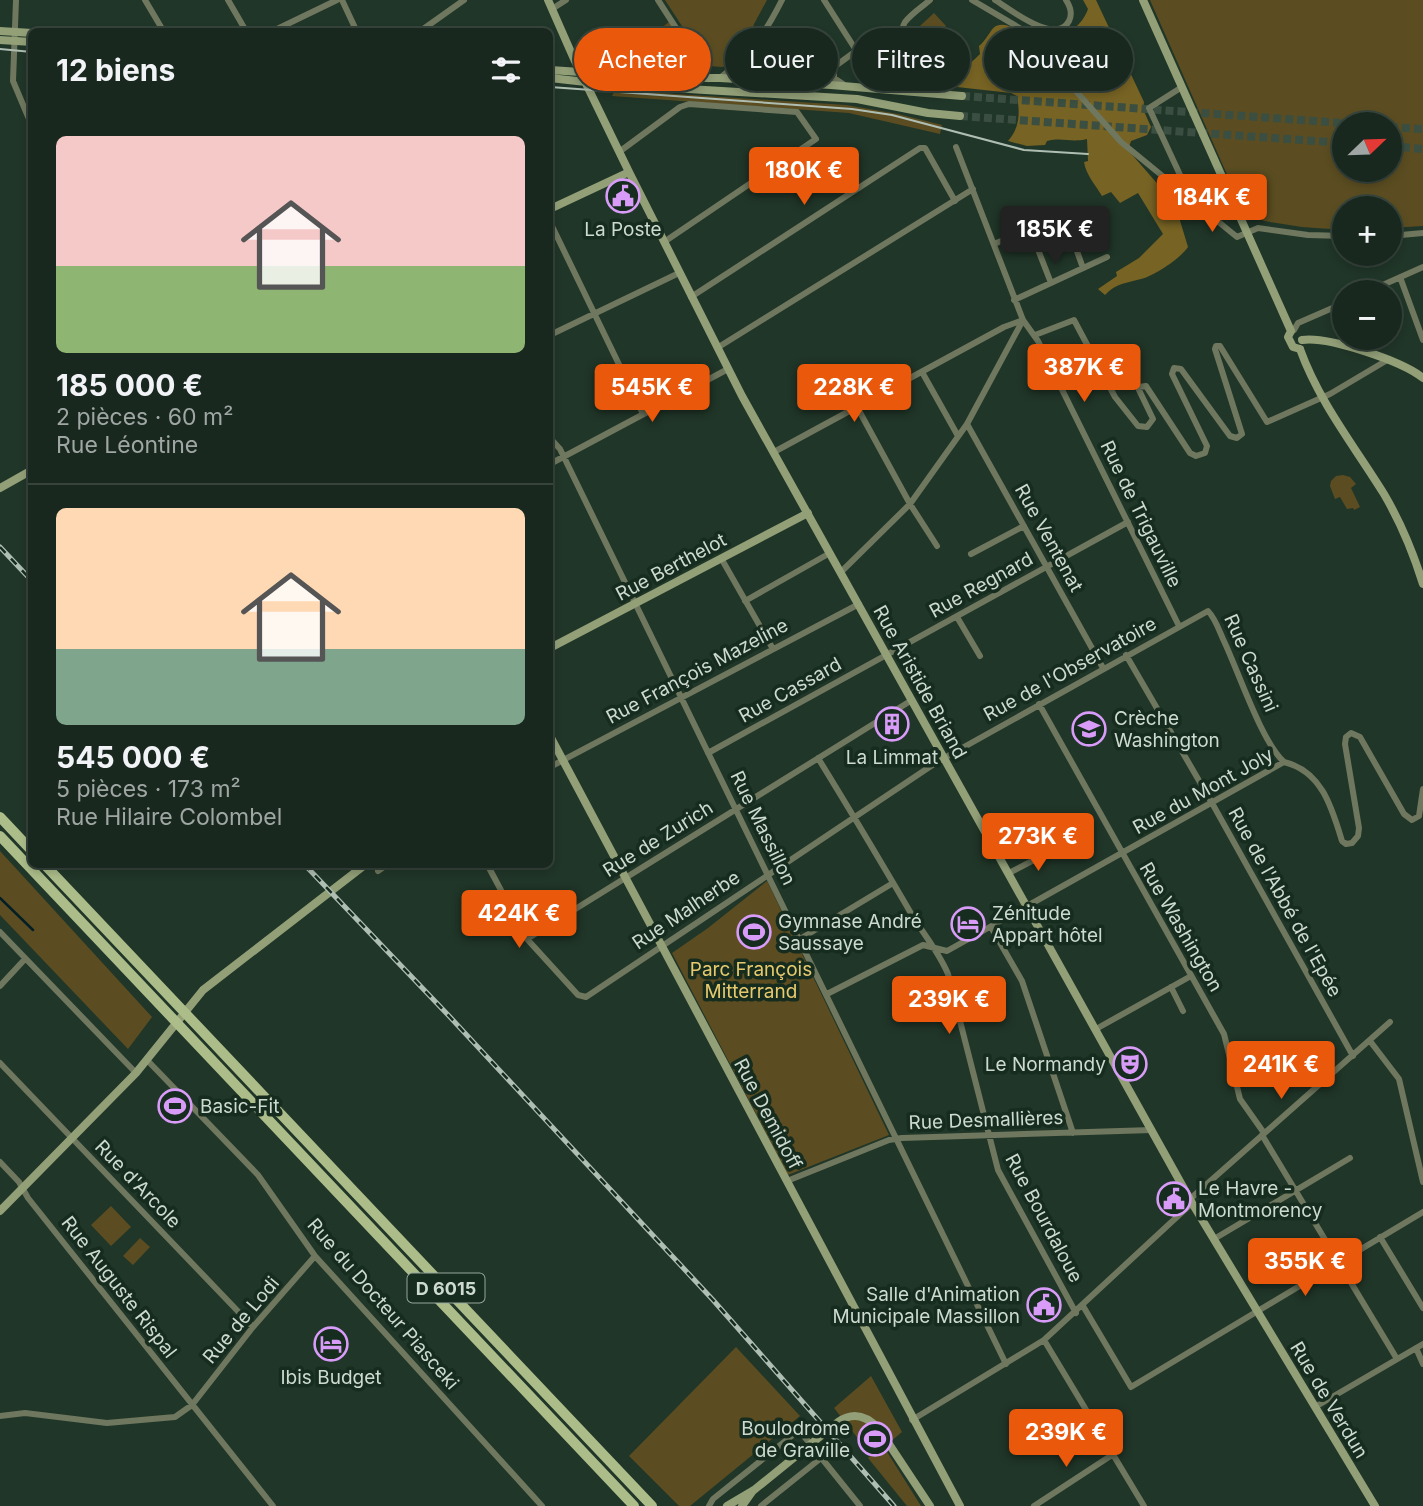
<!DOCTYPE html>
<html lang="fr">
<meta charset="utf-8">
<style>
:root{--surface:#18281e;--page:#213027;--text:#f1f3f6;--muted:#9fa6a4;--line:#36443c;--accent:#ea580c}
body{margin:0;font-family:Inter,sans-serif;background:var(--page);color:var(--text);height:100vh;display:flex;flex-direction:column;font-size:26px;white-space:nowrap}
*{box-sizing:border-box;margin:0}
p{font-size:23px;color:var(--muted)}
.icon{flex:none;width:38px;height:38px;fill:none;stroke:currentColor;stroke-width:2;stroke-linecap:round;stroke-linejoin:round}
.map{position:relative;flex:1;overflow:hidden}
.details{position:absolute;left:28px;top:28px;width:525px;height:840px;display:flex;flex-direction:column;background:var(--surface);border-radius:10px;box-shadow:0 4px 10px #0003,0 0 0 2px var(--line)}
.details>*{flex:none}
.banner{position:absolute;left:574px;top:28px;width:665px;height:63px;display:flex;gap:14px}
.needle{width:46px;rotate:67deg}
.buttons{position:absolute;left:1332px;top:112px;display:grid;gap:14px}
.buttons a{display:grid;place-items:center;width:70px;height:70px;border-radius:50%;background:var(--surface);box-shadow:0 4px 10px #0003,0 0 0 2px var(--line);font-size:35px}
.price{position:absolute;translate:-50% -60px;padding:0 16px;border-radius:7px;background:var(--accent);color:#fff;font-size:23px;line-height:46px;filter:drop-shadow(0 2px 4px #0008)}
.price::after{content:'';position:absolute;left:50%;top:42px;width:21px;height:16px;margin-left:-10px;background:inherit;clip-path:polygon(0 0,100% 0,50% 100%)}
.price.selected{background:#222;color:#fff}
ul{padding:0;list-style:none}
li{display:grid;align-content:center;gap:14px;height:371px;padding:0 28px}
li+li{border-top:2px solid var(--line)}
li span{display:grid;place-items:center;height:217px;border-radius:10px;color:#555}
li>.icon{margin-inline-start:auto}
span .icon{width:126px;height:126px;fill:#fffc;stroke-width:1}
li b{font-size:30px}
h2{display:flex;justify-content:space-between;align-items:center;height:84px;padding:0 28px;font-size:30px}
.tag{padding:0 24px;border-radius:32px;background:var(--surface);box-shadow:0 4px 10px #0003,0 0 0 2px var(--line);font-size:24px;line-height:63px}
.tag.selected{background:var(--accent);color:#fff}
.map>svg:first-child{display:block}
.green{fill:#5b4d21;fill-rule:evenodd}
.forest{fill:#776323}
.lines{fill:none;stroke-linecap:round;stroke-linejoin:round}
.stream{stroke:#041e25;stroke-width:2.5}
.secondary-tunnel{stroke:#3a4f41;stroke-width:8;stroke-dasharray:8 4;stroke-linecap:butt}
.street{stroke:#6f775e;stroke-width:6}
.secondary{stroke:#929f77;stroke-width:8}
.primary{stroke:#acbd8a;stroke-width:10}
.tram{stroke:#afbeb3;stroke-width:2}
.rail-casing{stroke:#afbeb3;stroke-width:5}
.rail{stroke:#162c1e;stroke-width:2.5;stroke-dasharray:8;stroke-linecap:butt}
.labels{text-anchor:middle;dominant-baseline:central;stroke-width:7;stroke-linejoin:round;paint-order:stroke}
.shield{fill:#162c1e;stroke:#96a69b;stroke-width:2}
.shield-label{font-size:18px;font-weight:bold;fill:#cddad0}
.poi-label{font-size:19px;fill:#cddad0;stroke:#162c1e;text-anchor:start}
.street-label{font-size:19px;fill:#cddad0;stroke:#162c1e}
.park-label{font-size:19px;fill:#e7c96e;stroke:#162c1e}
</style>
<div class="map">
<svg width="1423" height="1506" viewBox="0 0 1423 1506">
<rect width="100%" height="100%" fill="#203628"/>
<path class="green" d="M665 0H767L754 24 749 44 723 67 708 66Z
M1150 0H1423V226L1390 228V208H1344V230L1302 227 1264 221 1240 204ZM1344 124H1390V170H1344Z
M934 13 946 26 918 51 907 38Z
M669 22 697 64 619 60Z
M615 90 846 105 898 114 942 125 940 134 849 113 612 96Z
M1343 475 1350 477 1356 484 1351 488 1360 507 1354 510 1353 508 1347 509 1340 497 1335 499 1330 486 1331 481 1336 476Z
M0 851 152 1017 128 1049 0 915Z
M767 881 889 1135 788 1175 672 953 708 928Z
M111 1206 131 1227 111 1246 91 1225Z
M140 1238 150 1247 133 1265 123 1256Z
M736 1347 800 1416 690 1506H679L629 1456Z
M871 1376 902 1432 884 1447 921 1506H907L868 1458 871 1455 834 1408Z"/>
<path class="forest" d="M1083 0H1096L1144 102 1143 109 1151 127 1147 135 1131 141 1128 150 1175 204 1188 247C1181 258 1154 276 1141 279 1127 283 1116 283 1105 295L1098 289 1117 276 1116 272 1139 258 1163 234 1138 193 1120 203 1111 192 1102 196C1095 184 1086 175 1084 162L1088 161 1087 139C1071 143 1063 137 1047 141L1045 145 1027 146 1008 141C1020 127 1020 113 1017 96L1011 93 957 87 925 86 913 83 912 77 921 71C944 82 963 72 980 54L979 46C986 41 991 28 996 26 1018 17 1031 58 1067 34 1077 27 1084 20 1088 9Z"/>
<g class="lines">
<path class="stream" d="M0 898 33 930"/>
<path class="secondary-tunnel" d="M962 96 1357 124
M960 116 1344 143
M1390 127 1423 129
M1390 146 1423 149"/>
<path class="street" d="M16 0 13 81 32 126
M145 0 164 32
M228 0 246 31
M342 0 357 32
M658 0 709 79
M824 0 868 69C898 98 896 36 905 22 912 13 922 7 930 0
M972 0 1040 40 1051 50 1075 90 1121 142 1237 237 1258 228 1308 235 1344 236
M995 0C1010 9 1056 46 1069 21 1073 13 1070 6 1066 0
M552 9 566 0
M245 29 275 30 337 0
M419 32 464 0
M720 78C750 55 765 34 782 0
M843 84 834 78V67L856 51
M1182 87 1149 108 1181 177 1185 195
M956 147 1023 320 1038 341 1179 626
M619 152 680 107 689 104 797 112 816 139 664 242
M550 222 643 414
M1030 229 1051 283
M1390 236 1423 233
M994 244 1064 215 1083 268
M1400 277 1423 340
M1367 292 1423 267
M691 297 920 148H925L955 201
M1014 300 1107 257
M1294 330 1298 323 1344 303
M550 335 679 273
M1035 335 1074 320 1115 397 1138 426 1147 427 1153 419 1139 390V387L1146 386 1190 453 1196 456 1205 453 1207 446 1172 374 1174 368 1181 369 1230 436 1237 438 1242 434 1215 349 1216 346H1220L1267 422 1330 394 1389 359
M717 348 973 189
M922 372 958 436
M857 407 910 504 937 546
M967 424 1103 668
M550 438 560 449 1006 1364
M774 452 1004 327 1023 320
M550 464 728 369
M971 554 1024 526
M721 558 773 649
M841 572 910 504 967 424 1023 320
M745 601 830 553
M957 617 980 656
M1126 655 1212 803 1353 1056
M1039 704 1224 1034 1240 1099 1264 1133
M708 753 1128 522
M818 758C850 810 881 862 912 915 924 935 939 952 948 974L998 1170 1076 1313
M550 767 859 604
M487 864 527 939 578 995 586 997 937 762 1208 611C1215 618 1219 630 1223 639 1238 670 1261 741 1284 762
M378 871 388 864
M1009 873 1055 849
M991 927 1022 981 1073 1133
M0 932 136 1073
M527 939 912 700
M800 939 893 883
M0 986 25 959
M1171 987 1183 1011
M827 994 923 945 947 951 1284 762C1322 771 1332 808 1342 841L1346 844 1352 843 1358 836 1359 828 1345 744 1346 737 1351 733 1360 737 1404 814 1412 820 1419 816 1423 789
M1096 1029 1191 976
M1370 1041 1399 1079 1423 1182
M147 1060 258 1175 315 1256 542 1506
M0 1063 253 1327
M1262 1135 1397 1359
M0 1162 19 1182 28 1198 273 1506
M787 1181 889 1140 902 1138 1152 1130
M1190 1199 1390 1022
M1380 1237 1423 1308
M1214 1239 1350 1158
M1083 1306 1131 1387 1423 1212
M1044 1340 1144 1506
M1416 1348 1423 1364
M1315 1407 1423 1344
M0 1416 25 1413 107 1423 175 1417 192 1405 253 1327 315 1256
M912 1420 1044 1340 1192 1203
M709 1506 713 1499 799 1430 860 1506
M761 1506 821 1458
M1034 1506 1112 1455"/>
<path class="secondary" d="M548 0 574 59 629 172 742 396 1192 1203 1375 1506
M1143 0 1291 331
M0 31 32 33
M0 40 32 42
M550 70 672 78H720L831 85 962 96
M550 78 604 84 857 99 928 113 960 116
M550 209 629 172
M1291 331 1288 337 1293 347 1300 349
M1302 340C1328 336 1402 361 1423 378
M1300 349C1319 402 1355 447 1384 494 1401 523 1413 552 1423 584
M0 488 32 470
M550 648 808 513
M550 736 960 1506
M0 1211 136 1073 203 990 366 864
M727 1506 754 1490 838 1422C854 1411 867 1416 879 1429L930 1506
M742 1506 752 1492"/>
<path class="primary" d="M0 817 32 851
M0 836 634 1506
M44 864 652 1506"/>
<path class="tram" d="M0 49 32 52
M550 87 852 109 892 115 1024 150 1088 154"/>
<defs>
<path id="rail" d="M0 547 32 581
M304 864 450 1017 713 1300 894 1506"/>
</defs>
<use href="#rail" class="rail-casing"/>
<use href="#rail" class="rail"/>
</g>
<defs>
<symbol id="civic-ring" viewBox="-11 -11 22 22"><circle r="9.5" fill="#162c1e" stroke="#d89bf8" stroke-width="1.5"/><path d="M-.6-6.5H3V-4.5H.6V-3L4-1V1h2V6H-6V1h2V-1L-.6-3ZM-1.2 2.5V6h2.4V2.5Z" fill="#d89bf8"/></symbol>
<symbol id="building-ring" viewBox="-11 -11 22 22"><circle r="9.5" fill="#162c1e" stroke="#d89bf8" stroke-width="1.5"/><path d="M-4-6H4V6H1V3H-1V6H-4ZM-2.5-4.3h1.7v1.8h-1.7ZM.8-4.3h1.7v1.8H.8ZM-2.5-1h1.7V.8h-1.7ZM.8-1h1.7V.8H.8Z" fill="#d89bf8"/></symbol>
<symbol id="school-ring" viewBox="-11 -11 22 22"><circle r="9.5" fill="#162c1e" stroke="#d89bf8" stroke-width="1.5"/><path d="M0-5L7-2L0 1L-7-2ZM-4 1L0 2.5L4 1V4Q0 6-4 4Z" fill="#d89bf8"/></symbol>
<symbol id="hotel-ring" viewBox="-11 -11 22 22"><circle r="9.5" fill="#162c1e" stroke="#d89bf8" stroke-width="1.5"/><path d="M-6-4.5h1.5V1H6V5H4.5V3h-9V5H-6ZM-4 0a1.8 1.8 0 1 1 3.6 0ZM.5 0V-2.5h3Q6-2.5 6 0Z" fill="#d89bf8"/></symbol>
<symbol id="stadium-ring" viewBox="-11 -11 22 22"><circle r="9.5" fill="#162c1e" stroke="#d89bf8" stroke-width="1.5"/><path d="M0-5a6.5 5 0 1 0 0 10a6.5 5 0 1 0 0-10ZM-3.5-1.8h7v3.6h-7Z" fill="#d89bf8"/></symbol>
<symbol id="theatre-ring" viewBox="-11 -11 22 22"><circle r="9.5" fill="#162c1e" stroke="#d89bf8" stroke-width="1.5"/><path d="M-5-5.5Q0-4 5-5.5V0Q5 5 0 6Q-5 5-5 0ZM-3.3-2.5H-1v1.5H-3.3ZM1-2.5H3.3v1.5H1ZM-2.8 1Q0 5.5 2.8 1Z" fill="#d89bf8"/></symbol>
</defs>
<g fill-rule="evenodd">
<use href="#civic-ring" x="604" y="177" width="38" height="38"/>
<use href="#building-ring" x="873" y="705" width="38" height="38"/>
<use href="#school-ring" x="1070" y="710" width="38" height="38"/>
<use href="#hotel-ring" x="949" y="905" width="38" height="38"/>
<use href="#stadium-ring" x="735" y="913" width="38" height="38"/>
<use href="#theatre-ring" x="1111" y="1045" width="38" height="38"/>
<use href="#stadium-ring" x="156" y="1087" width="38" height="38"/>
<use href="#civic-ring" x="1155" y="1180" width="38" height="38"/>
<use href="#civic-ring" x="1025" y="1286" width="38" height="38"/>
<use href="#hotel-ring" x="312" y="1325" width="38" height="38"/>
<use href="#stadium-ring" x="856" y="1420" width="38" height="38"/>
</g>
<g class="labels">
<rect class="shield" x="407.5" y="1273.5" width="77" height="29" rx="5"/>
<g class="shield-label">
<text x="446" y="1288">D 6015</text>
</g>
<g class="poi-label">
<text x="623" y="229" text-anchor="middle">La Poste</text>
<text x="1114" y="718">Crèche<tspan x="1114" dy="22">Washington</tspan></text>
<text x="892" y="757" text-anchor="middle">La Limmat</text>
<text x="992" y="913">Zénitude<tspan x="992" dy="22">Appart hôtel</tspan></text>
<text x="778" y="921">Gymnase André<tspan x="778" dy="22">Saussaye</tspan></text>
<text x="1106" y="1064" text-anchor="end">Le Normandy</text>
<text x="200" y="1106">Basic-Fit</text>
<text x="1198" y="1188">Le Havre -<tspan x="1198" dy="22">Montmorency</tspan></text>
<text x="1020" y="1294" text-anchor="end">Salle d'Animation<tspan x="1020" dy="22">Municipale Massillon</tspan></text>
<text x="331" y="1377" text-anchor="middle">Ibis Budget</text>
<text x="850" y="1428" text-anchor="end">Boulodrome<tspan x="850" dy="22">de Graville</tspan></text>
</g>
<g class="street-label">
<text transform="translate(1141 514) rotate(64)">Rue de Trigauville</text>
<text transform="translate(1049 538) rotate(61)">Rue Ventenat</text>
<text transform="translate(671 567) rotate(-28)">Rue Berthelot</text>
<text transform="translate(981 585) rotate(-29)">Rue Regnard</text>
<text transform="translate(1251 663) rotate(66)">Rue Cassini</text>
<text transform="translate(1070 669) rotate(-29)">Rue de l'Observatoire</text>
<text transform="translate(697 671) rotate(-28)">Rue François Mazeline</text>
<text transform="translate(920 682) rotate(61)">Rue Aristide Briand</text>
<text transform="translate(790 690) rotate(-29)">Rue Cassard</text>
<text transform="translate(1203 791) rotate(-29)">Rue du Mont Joly</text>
<text transform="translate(763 828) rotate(64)">Rue Massillon</text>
<text transform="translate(658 839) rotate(-32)">Rue de Zurich</text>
<text transform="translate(1285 902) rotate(61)">Rue de l'Abbé de l'Epée</text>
<text transform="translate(686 910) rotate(-34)">Rue Malherbe</text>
<text transform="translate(1181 927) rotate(60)">Rue Washington</text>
<text transform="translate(768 1114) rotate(62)">Rue Demidoff</text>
<text transform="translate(986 1120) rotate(-2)">Rue Desmallières</text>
<text transform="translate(138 1184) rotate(46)">Rue d'Arcole</text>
<text transform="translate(1044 1218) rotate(62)">Rue Bourdaloue</text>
<text transform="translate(119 1287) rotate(52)">Rue Auguste Rispal</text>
<text transform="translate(383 1304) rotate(49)">Rue du Docteur Piasceki</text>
<text transform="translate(241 1320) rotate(-50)">Rue de Lodi</text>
<text transform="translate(1329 1400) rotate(59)">Rue de Verdun</text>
</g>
<g class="park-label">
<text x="751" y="969">Parc François<tspan x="751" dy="22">Mitterrand</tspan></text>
</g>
</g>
</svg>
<div class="buttons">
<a><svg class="needle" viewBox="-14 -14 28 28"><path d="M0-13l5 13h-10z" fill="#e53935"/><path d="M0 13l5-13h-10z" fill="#9fa6a4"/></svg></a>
<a>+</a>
<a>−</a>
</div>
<b class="price" style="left:804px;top:207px">180K €</b>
<b class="price" style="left:1212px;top:234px">184K €</b>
<b class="price selected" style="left:1055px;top:266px">185K €</b>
<b class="price" style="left:1084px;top:404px">387K €</b>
<b class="price" style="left:652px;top:424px">545K €</b>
<b class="price" style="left:854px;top:424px">228K €</b>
<b class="price" style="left:1038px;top:873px">273K €</b>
<b class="price" style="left:519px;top:950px">424K €</b>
<b class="price" style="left:949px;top:1036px">239K €</b>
<b class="price" style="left:1281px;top:1101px">241K €</b>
<b class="price" style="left:1305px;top:1298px">355K €</b>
<b class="price" style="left:1066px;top:1469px">239K €</b>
<div class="banner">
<a class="tag selected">Acheter</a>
<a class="tag">Louer</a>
<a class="tag">Filtres</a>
<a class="tag">Nouveau</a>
</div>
<section class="details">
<h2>12 biens<svg class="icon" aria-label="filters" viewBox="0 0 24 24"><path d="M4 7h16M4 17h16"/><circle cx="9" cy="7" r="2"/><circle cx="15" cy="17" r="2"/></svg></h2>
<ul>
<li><span style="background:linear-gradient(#f6c9c9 60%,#8fb573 0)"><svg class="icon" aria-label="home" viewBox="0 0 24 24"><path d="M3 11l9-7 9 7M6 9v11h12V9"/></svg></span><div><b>185 000 €</b><p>2 pièces · 60 m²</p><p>Rue Léontine</p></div></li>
<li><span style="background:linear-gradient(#ffd9b3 65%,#7fa58c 0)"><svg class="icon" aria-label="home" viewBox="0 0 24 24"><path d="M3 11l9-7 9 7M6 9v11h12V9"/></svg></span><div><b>545 000 €</b><p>5 pièces · 173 m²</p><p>Rue Hilaire Colombel</p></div></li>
</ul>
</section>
</div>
